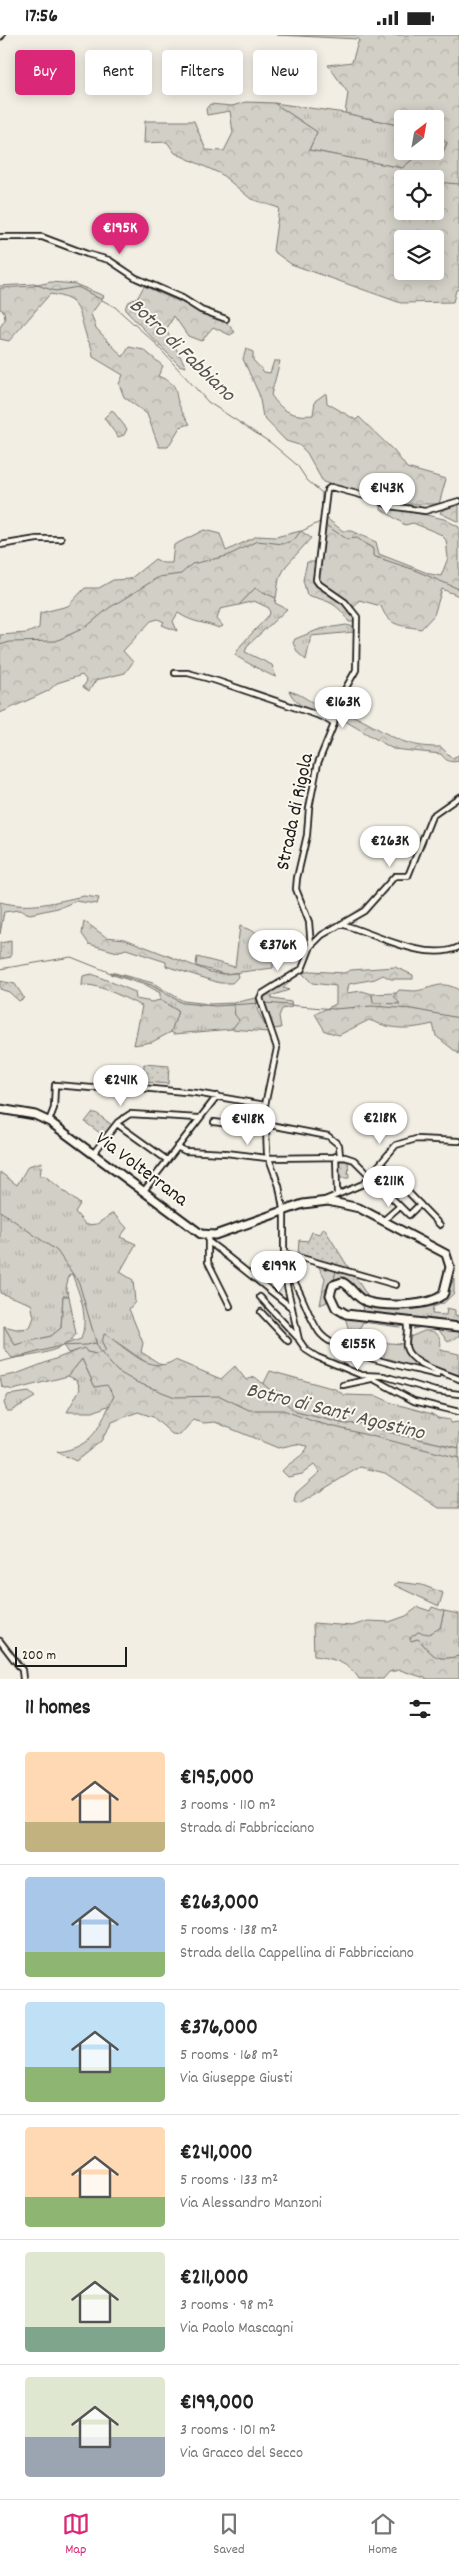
<!DOCTYPE html>
<meta charset="utf-8">
<style>
:root{--surface:#fff;--page:#f2f2f2;--text:#222;--muted:#767676;--line:#e0e0e0;--accent:#db2777}
body{margin:0;font-family:Dekko,sans-serif;background:var(--page);color:var(--text);height:100vh;display:flex;flex-direction:column;font-size:19px;white-space:nowrap}
*{box-sizing:border-box;margin:0}
p{font-size:16px;color:var(--muted)}
.icon{flex:none;width:28px;height:28px;fill:none;stroke:currentColor;stroke-width:2;stroke-linecap:round;stroke-linejoin:round}
.map{position:relative;height:1644px;overflow:hidden}
.details{display:flex;flex-direction:column;background:var(--surface);flex:1}
.details>*{flex:none}
.banner{position:absolute;left:15px;top:15px;width:430px;height:45px;display:flex;gap:10px}
.needle{width:32px;rotate:31deg}
.buttons{position:absolute;left:394px;top:75px;display:grid;gap:10px}
.buttons a{display:grid;place-items:center;width:50px;height:50px;border-radius:5px;background:var(--surface);box-shadow:0 2px 12px #0003;font-size:25px}
.scale{position:absolute;left:15px;bottom:12px;width:112px;box-sizing:border-box;padding-left:5px;border:2px solid #1c1c1c;border-top:0;font-size:14px;line-height:18px;white-space:nowrap;color:#1c1c1c;-webkit-text-stroke:4px #fbf7ec;paint-order:stroke}
.price{position:absolute;translate:-50% -42px;padding:0 11px;border-radius:18px;background:#fff;color:#222;font-size:16px;line-height:32px;filter:drop-shadow(0 1px 2px #0008)}
.price::after{content:'';position:absolute;left:50%;top:30px;width:15px;height:11px;margin-left:-8px;background:inherit;clip-path:polygon(0 0,100% 0,50% 100%)}
.price.on{background:var(--accent);color:#fff}
ul{padding:0;list-style:none}
li{display:flex;align-items:center;gap:15px;height:125px;padding:0 25px}
li+li{border-top:1px solid var(--line)}
li span{display:grid;place-items:center;flex:none;width:140px;height:100px;border-radius:5px;color:#555}
li>.icon{margin-inline-start:auto}
span .icon{width:60px;height:60px;fill:#fffc;stroke-width:1}
li b{font-size:21px}
h2{display:flex;justify-content:space-between;align-items:center;height:60px;padding:0 25px;font-size:21px}
.tag{padding:0 18px;border-radius:5px;background:var(--surface);box-shadow:0 2px 12px #0003;font-size:18px;line-height:45px}
.tag.on{background:var(--accent);color:#fff}
.status{display:flex;justify-content:space-between;align-items:center;height:35px;padding:0 25px;background:var(--surface);direction:ltr}
.status svg{height:14px;fill:currentColor}
.tabs{display:flex;justify-content:space-around;align-items:center;height:70px;border-top:1px solid var(--line);background:var(--surface);font-size:14px;color:var(--muted)}
.tabs a{display:grid;justify-items:center;gap:2px}
.tabs .on{color:var(--accent)}
.map>svg:first-child{display:block}
.grass{fill:url(#grass-tufts);stroke:#777671}
.forest{fill:url(#forest-crowns);stroke:#777671;fill-rule:evenodd}
.park{fill:url(#park-dots);stroke:#777671}
.lines{fill:none;stroke-linecap:round;stroke-linejoin:round}
.stream{stroke:#716f6b;stroke-width:1}
.street-tunnel{stroke:#d2cec6;stroke-width:4.5;stroke-dasharray:4.5 2;stroke-linecap:butt}
.street-casing{stroke:#1c1c1c;stroke-width:8}
.secondary-casing{stroke:#1c1c1c;stroke-width:10}
.primary-casing{stroke:#1c1c1c;stroke-width:11}
.street{stroke:#fbf7ec;stroke-width:4.5}
.secondary{stroke:#fbf7ec;stroke-width:6}
.primary{stroke:#fbf7ec;stroke-width:7}
.labels{text-anchor:middle;dominant-baseline:central;stroke-width:4;stroke-linejoin:round;paint-order:stroke}
.street-label{font-size:20px;fill:#1c1c1c;stroke:#fbf7ec}
.water-label{font-size:21px;font-style:italic;fill:#545351;stroke:#fbf7ec}
</style>
<div class="status"><b>17:56</b><svg viewBox="0 0 49 12"><path d="M0 12V9h3v3zM5 12V6h3v6zM10 12V3h3v9zM15 12V0h3v12zM26 1h20v11H26zM47 4h2v5h-2z"/></svg></div>
<div class="map">
<svg width="459" height="1644" viewBox="0 0 459 1644">
<defs>
<pattern id="grass-tufts" width="24" height="20" patternUnits="userSpaceOnUse" patternTransform="scale(1.25)"><rect width="24" height="20" fill="#d2cfc6"/><path d="M3 7l-1-3M5 7V3M7 7l1-3M15 17l-1-3M17 17v-4M19 17l1-3" fill="none" stroke="#b4b1aa"/></pattern>
<pattern id="forest-crowns" width="20" height="18" patternUnits="userSpaceOnUse" patternTransform="scale(1.25)"><rect width="20" height="18" fill="#d2cfc6"/><path d="M2 6a3 3 0 1 1 6 0M12 15a3 3 0 1 1 6 0" fill="none" stroke="#b4b1aa"/></pattern>
<pattern id="park-dots" width="8" height="8" patternUnits="userSpaceOnUse" patternTransform="scale(1.25)"><rect width="8" height="8" fill="#d2cfc6"/><path d="M2 2h.1M6 6h.1" fill="none" stroke="#b4b1aa" stroke-width="1.8" stroke-linecap="round"/></pattern>
</defs>
<rect width="100%" height="100%" fill="#f2eee4"/>
<filter id="ink" filterUnits="userSpaceOnUse"><feTurbulence type="fractalNoise" baseFrequency=".02" numOctaves="2"/><feDisplacementMap in="SourceGraphic" scale="10" xChannelSelector="R" yChannelSelector="G"/><feConvolveMatrix kernelMatrix="1 2 1 2 8 2 1 2 1" color-interpolation-filters="sRGB"/></filter>
<g filter="url(#ink)">
<path class="grass" d="M274 68 345 78 402 91V116H435V103L447 107 442 120 417 121 402 133 309 115 317 97Z
M255 553 276 563 275 568 287 574 248 610 245 617 272 630 276 642C271 641 240 624 235 620L241 610 270 579 269 573 254 566 239 570Z
M346 590 355 592 354 597 311 601 306 625 298 618 293 608 295 604 320 594Z
M84 861 99 863 97 869 75 866 62 872 30 879 19 875 4 877 0 899V867C32 875 53 867 84 861Z
M240 891 275 905 273 933 225 939 196 931 197 922 235 932Z
M111 937 153 948 183 966 210 969 233 968 235 980 240 985 232 994 174 999 171 997 178 976 160 965V958L148 951 110 939Z
M397 958 395 961 400 969 373 968 372 959Z
M42 1127 40 1141H45L80 1169 75 1177 86 1190 97 1189 113 1178 127 1193 120 1202 136 1209 120 1237 133 1245 135 1267 129 1274 143 1308 141 1317 162 1330H150L105 1299 102 1308 106 1316 96 1319 87 1317 84 1314 68 1318 63 1310 81 1304C89 1281 80 1261 72 1239L69 1240 66 1253 69 1261H63L61 1293 51 1301 15 1310 4 1291 16 1294 30 1293 34 1282 31 1269 0 1258V1137L17 1150 28 1131Z
M317 1229 336 1235 334 1245 325 1255 327 1267 320 1270 325 1243Z
M454 1243V1258L444 1268 433 1272 432 1279 446 1280 447 1273 455 1275V1280L459 1281V1289L362 1278 363 1268 389 1274 434 1270 447 1260Z
M345 1282 403 1289 404 1291 399 1292 363 1287 359 1294 363 1297 376 1299V1307L403 1309 407 1320 436 1339 390 1324 375 1322 370 1318 369 1320 350 1299Z
M417 1290 459 1296V1301L448 1307 438 1294 423 1292 413 1294Z
M424 1296C437 1294 443 1303 440 1315L459 1319V1340C440 1335 424 1330 409 1316L410 1302Z
M82 1324 95 1352 107 1349 114 1361 110 1370 93 1377H67L80 1354 77 1345 68 1341Z
M270 1336 335 1354 344 1360 377 1361 392 1368 432 1379 438 1383 450 1385V1388L459 1387V1413L387 1397 363 1388 346 1389 296 1377 263 1350Z
M29 1357 35 1362 11 1376H7L4 1368 8 1360Z
M444 1576 459 1579V1621C435 1627 434 1621 418 1604L411 1606 410 1603 418 1597 440 1593Z"/>
<path class="forest" d="M277 0H459V254L456 255 453 267 401 268 291 229 273 216 279 173 251 164 221 139 175 118 167 107 144 108 145 86H194L206 115 224 116 233 98 230 76 207 80 206 74 210 69 232 71 246 67 274 68 317 97 309 115 402 133 417 121 442 120 447 108 435 103V84H402V91L345 78 348 58 328 30 352 27 359 4ZM402 144H435V176H402ZM402 204H435V236H402Z
M51 247 75 249 104 261 91 279 96 293 123 322 129 312 144 315 163 331 158 341C182 351 172 354 180 372 182 378 187 384 190 389L180 392 168 412H159L147 379 124 362 119 349 123 340 93 322C92 307 89 311 86 300 78 275 82 264 50 259L9 306 0 304V292L5 285 4 276 0 274V253L33 251Z
M144 251 227 288 235 297 230 300 213 292 201 306 188 301 174 281 166 295 186 332 179 330 125 275 127 268 138 262Z
M246 314 253 317V325L264 337 270 338 274 326H280L271 360C282 376 292 382 313 380L315 366 326 358 327 368 356 385 359 382 394 416 407 433 446 444 439 469H409L405 472 323 447 307 418 299 410 286 406 263 382 259 359 243 324Z
M112 375 127 394 124 400 118 402 104 383Z
M459 469V487L440 478 441 476Z
M381 470 444 484 459 492V561L442 554 434 580 421 594C400 590 389 592 381 571L359 565 354 572 321 548 318 541 326 483 343 496H351L376 507 379 519 430 539 441 541 448 523 446 505 440 499 413 488 405 490 381 474Z
M204 495 220 499 226 516 257 501 275 502 301 496 311 503 286 531 279 544 276 563 255 553 239 570 220 574 217 584 223 591 219 593C202 586 195 589 178 578L173 586 177 596 162 590 164 587 158 584 151 586 123 616 133 627 125 638 96 645 89 656 83 652 87 646 82 640 57 648 48 656 0 678V600L27 598 39 593 40 578 68 571 85 553H99L113 545 130 544 155 524 163 528H172L174 510Z
M307 527H316V549L346 569 356 582 355 587H349C337 567 327 566 307 560L303 545Z
M289 656C309 661 308 671 333 671V686C317 679 297 673 289 656Z
M347 673 349 679C386 695 398 713 441 712L452 723 459 720V726C450 728 446 726 441 719L393 714 340 683 341 676Z
M84 886 106 902 125 904 210 937 225 939 237 938 238 942 232 948H220L166 931V927L126 914 117 917 89 909 82 899Z
M395 932 413 940V944H391L383 940 375 944 349 949 347 958 362 956 372 959 373 968 400 969 394 961 399 955C404 955 410 956 415 956 433 954 440 944 459 955V1019L436 1001 433 989C406 995 394 995 369 985L339 1000 325 996 315 979 336 969V951L312 948 302 938 312 936 344 938 351 935Z
M92 939 135 957 136 964 152 967 160 965 178 976 171 997 152 1007 134 1010 142 971C128 965 95 946 82 951L83 941Z
M288 943 290 947 283 953 289 955 271 961 273 964 291 967 292 972 282 974 279 981 281 993 273 994 261 964Z
M0 946 15 949 24 963 19 966 9 957 0 954Z
M256 963 257 974 268 997 232 994 239 985 235 980 233 968Z
M336 1235 354 1240 370 1265 342 1244 334 1245Z
M63 1261H69L76 1299C64 1317 33 1321 12 1323L4 1313V1291L15 1310 51 1301 61 1293Z
M104 1299C126 1311 149 1342 175 1325L221 1344 235 1331 246 1345 255 1342 296 1377 345 1389 363 1388 387 1397 459 1413V1473H439L385 1438 360 1432 299 1469 294 1467 296 1458 320 1437 314 1430 302 1439 288 1442 282 1436C289 1427 305 1421 308 1411L296 1409 278 1413 215 1387 204 1388 193 1385 180 1400 172 1399 153 1382 138 1377 112 1387 101 1406 76 1426 57 1417C95 1412 99 1391 114 1361L107 1350 95 1352 82 1324 68 1341 13 1355 2 1352 0 1342 16 1339 84 1313 87 1317 96 1319 106 1316 102 1308Z
M397 1547 422 1550 443 1558 439 1571 394 1550Z
M418 1572 430 1576 432 1572 444 1576 440 1593 429 1599 418 1597 410 1603 411 1606 418 1604C434 1621 435 1627 459 1621V1644H428L400 1635 389 1637 383 1644H359C350 1628 332 1623 314 1621L313 1588 352 1591 368 1586 389 1587 406 1581Z"/>
<path class="park" d="M11 906V922L0 924V908Z
M144 1029 169 1031 168 1049 143 1047Z
M92 1078H96L112 1090 104 1101 85 1087Z
M339 1126H348L349 1143H339Z
M324 1193 350 1235 298 1220 299 1205 308 1206 312 1197 320 1199Z"/>
<g class="lines">
<path class="stream" d="M393 143 404 144
M435 147 459 149
M0 251 34 249 55 256 78 252 115 272 153 306 208 367 271 408 297 430 307 445 322 458 321 487
M324 489 347 504 357 503 373 514V521L412 534 459 554
M0 610 10 607 56 606 86 592 109 573 159 542 181 539 192 529 227 521 257 506 283 509 294 505 300 497 320 487
M0 934 71 922 111 938 151 950 182 968 215 971 261 968
M265 968 334 974 372 971 412 974 459 983
M0 1176 57 1216 79 1248 98 1314 117 1336 136 1347 175 1362 220 1361 249 1375H283L315 1387 459 1423
M0 1327 60 1311 86 1310 96 1308"/>
<path class="street-tunnel" d="M437 1340 448 1343"/>
<defs>
<path id="street" d="M0 202H42L87 219 109 225 136 243 182 263 201 275 226 284
M459 466 425 476 390 471 376 464 331 452 327 455 316 545 319 549 345 567 357 582 356 635 336 670 334 689 318 728 309 773 307 800 297 843 296 854 309 887 311 911 302 934 262 959 260 963 277 1013 265 1070 267 1118 279 1151 284 1179V1221L281 1232 286 1246 299 1305 306 1315 317 1322 361 1340 384 1341 435 1356 459 1359
M0 510 37 504H61
M175 638H188L217 646 323 682 334 689
M341 889C374 898 426 928 459 912
M311 911 322 900 364 876 395 841H408L432 781 459 762
M49 1086 54 1073 55 1050 92 1053 119 1051 196 1058 265 1070
M214 1087 266 1094
M117 1089 167 1125
M265 1089 328 1101 339 1110 340 1121
M177 1112 185 1116 224 1118
M226 1118 267 1123 345 1122 354 1125 370 1141
M93 1119 118 1087 130 1079 198 1083
M336 1121 337 1158
M381 1129 440 1190
M383 1131 381 1152 409 1180 420 1169
M143 1157 217 1061
M325 1165 363 1149 396 1110 416 1104 459 1106
M384 1185 400 1171
M208 1200V1227L230 1271
M209 1207 221 1216
M223 1218 292 1273
M284 1218 396 1250
M284 1221C290 1225 293 1232 289 1238 302 1256 306 1278 319 1297 333 1318 410 1333 437 1340
M260 1262 297 1302
M261 1277 288 1306
M406 1285C409 1295 405 1303 406 1312 410 1330 446 1338 459 1344
M368 1341 414 1366 459 1377
M343 1350 371 1344
M0 1606 22 1635 23 1644"/>
<path id="secondary" d="M0 1 1 0"/>
<path id="primary" d="M0 1074 35 1080 50 1087 201 1199 215 1200 303 1169 328 1166 359 1173 446 1219 450 1232 443 1260
M444 1258C434 1272 379 1273 363 1265 354 1260 351 1251 342 1247L333 1250 330 1260 336 1273 346 1279 459 1292"/>
</defs>
<use href="#street" class="street-casing"/>
<use href="#secondary" class="secondary-casing"/>
<use href="#primary" class="primary-casing"/>
<use href="#street" class="street"/>
<use href="#secondary" class="secondary"/>
<use href="#primary" class="primary"/>
</g>
</g>
<g class="labels">
<g class="street-label">
<text transform="translate(296 777) rotate(-78)">Strada di Rigola</text>
<text transform="translate(141 1135) rotate(37)">Via Volterrana</text>
</g>
<g class="water-label">
<text transform="translate(181 316) rotate(44)">Botro di Fabbiano</text>
<text transform="translate(335 1378) rotate(14)">Botro di Sant' Agostino</text>
</g>
</g>
</svg>
<div class="buttons">
<a><svg class="needle" viewBox="-14 -14 28 28"><path d="M0-13l5 13h-10z" fill="#e53935"/><path d="M0 13l5-13h-10z" fill="#767676"/></svg></a>
<a><svg class="icon" aria-label="locate" viewBox="0 0 24 24"><circle cx="12" cy="12" r="6"/><path d="M12 2v4M12 18v4M2 12h4M18 12h4"/></svg></a>
<a><svg class="icon" aria-label="layers" viewBox="0 0 24 24"><path d="M12 4l9 5-9 5-9-5zM3 14l9 5 9-5"/></svg></a>
</div>
<div class="scale">200 m</div>
<b class="price on" style="left:120px;top:220px">€195K</b>
<b class="price" style="left:387px;top:480px">€143K</b>
<b class="price" style="left:343px;top:694px">€163K</b>
<b class="price" style="left:390px;top:833px">€263K</b>
<b class="price" style="left:278px;top:937px">€376K</b>
<b class="price" style="left:121px;top:1072px">€241K</b>
<b class="price" style="left:380px;top:1110px">€218K</b>
<b class="price" style="left:248px;top:1111px">€418K</b>
<b class="price" style="left:389px;top:1173px">€211K</b>
<b class="price" style="left:279px;top:1258px">€199K</b>
<b class="price" style="left:358px;top:1336px">€155K</b>
<div class="banner">
<a class="tag on">Buy</a>
<a class="tag">Rent</a>
<a class="tag">Filters</a>
<a class="tag">New</a>
</div>
</div>
<section class="details">
<h2>11 homes<svg class="icon" aria-label="filters" viewBox="0 0 24 24"><path d="M4 7h16M4 17h16"/><circle cx="9" cy="7" r="2"/><circle cx="15" cy="17" r="2"/></svg></h2>
<ul>
<li><span style="background:linear-gradient(#ffd9b3 70%,#c2b280 0)"><svg class="icon" aria-label="home" viewBox="0 0 24 24"><path d="M3 11l9-7 9 7M6 9v11h12V9"/></svg></span><div><b>€195,000</b><p>3 rooms · 110 m²</p><p>Strada di Fabbricciano</p></div></li>
<li><span style="background:linear-gradient(#a9c7e8 75%,#8fb573 0)"><svg class="icon" aria-label="home" viewBox="0 0 24 24"><path d="M3 11l9-7 9 7M6 9v11h12V9"/></svg></span><div><b>€263,000</b><p>5 rooms · 138 m²</p><p>Strada della Cappellina di Fabbricciano</p></div></li>
<li><span style="background:linear-gradient(#bfe0f5 65%,#8fb573 0)"><svg class="icon" aria-label="home" viewBox="0 0 24 24"><path d="M3 11l9-7 9 7M6 9v11h12V9"/></svg></span><div><b>€376,000</b><p>5 rooms · 168 m²</p><p>Via Giuseppe Giusti</p></div></li>
<li><span style="background:linear-gradient(#ffd9b3 70%,#8fb573 0)"><svg class="icon" aria-label="home" viewBox="0 0 24 24"><path d="M3 11l9-7 9 7M6 9v11h12V9"/></svg></span><div><b>€241,000</b><p>5 rooms · 133 m²</p><p>Via Alessandro Manzoni</p></div></li>
<li><span style="background:linear-gradient(#dfe7d0 75%,#7fa58c 0)"><svg class="icon" aria-label="home" viewBox="0 0 24 24"><path d="M3 11l9-7 9 7M6 9v11h12V9"/></svg></span><div><b>€211,000</b><p>3 rooms · 98 m²</p><p>Via Paolo Mascagni</p></div></li>
<li><span style="background:linear-gradient(#dfe7d0 60%,#9aa5b1 0)"><svg class="icon" aria-label="home" viewBox="0 0 24 24"><path d="M3 11l9-7 9 7M6 9v11h12V9"/></svg></span><div><b>€199,000</b><p>3 rooms · 101 m²</p><p>Via Gracco del Secco</p></div></li>
</ul>
</section>
<nav class="tabs">
<a class="on"><svg class="icon" aria-label="map" viewBox="0 0 24 24"><path d="M3 6l6-2 6 2 6-2v14l-6 2-6-2-6 2zM9 4v14M15 6v14"/></svg>Map</a>
<a><svg class="icon" aria-label="saved" viewBox="0 0 24 24"><path d="M7 4h10v16l-5-4-5 4z"/></svg>Saved</a>
<a><svg class="icon" aria-label="home" viewBox="0 0 24 24"><path d="M3 11l9-7 9 7M6 9v11h12V9"/></svg>Home</a>
</nav>
